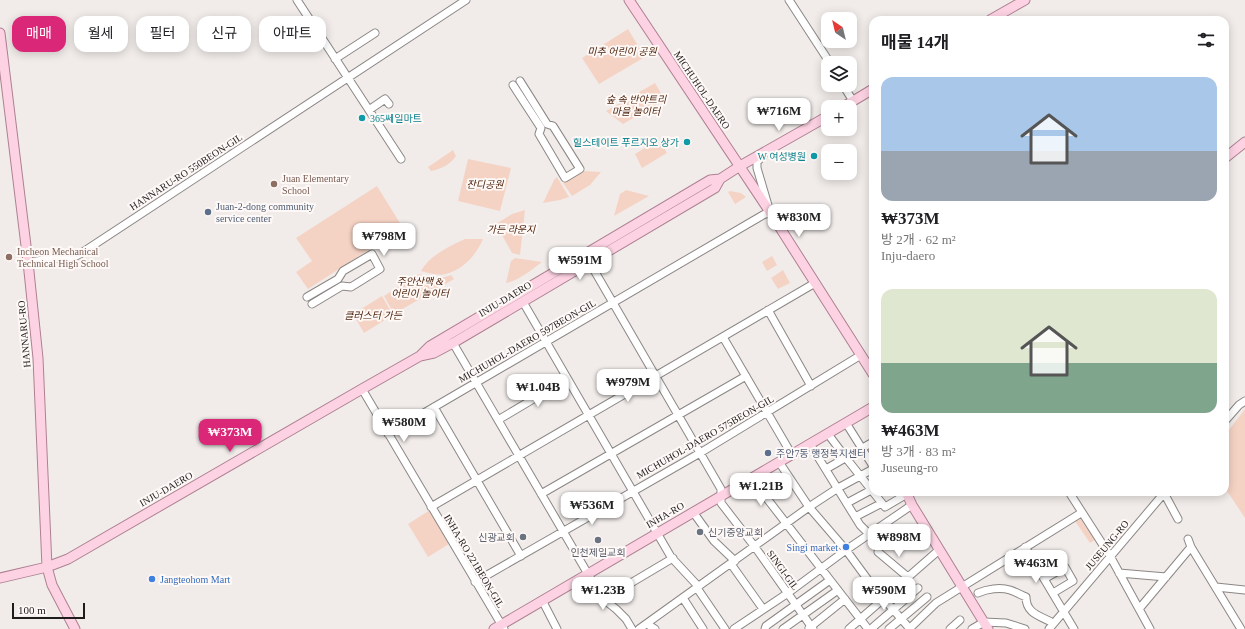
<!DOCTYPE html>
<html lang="ko">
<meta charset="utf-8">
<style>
:root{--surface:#fff;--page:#f2f2f2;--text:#202124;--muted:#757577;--accent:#db2777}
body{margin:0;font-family:"Times New Roman","Noto Sans KR",serif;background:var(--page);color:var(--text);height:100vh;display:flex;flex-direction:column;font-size:15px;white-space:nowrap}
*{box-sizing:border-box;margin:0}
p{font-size:13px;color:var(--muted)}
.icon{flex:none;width:22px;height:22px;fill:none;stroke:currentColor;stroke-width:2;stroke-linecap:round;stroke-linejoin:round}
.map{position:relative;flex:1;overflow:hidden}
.sheet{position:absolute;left:869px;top:16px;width:360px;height:480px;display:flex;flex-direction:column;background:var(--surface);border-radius:12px;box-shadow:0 2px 10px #0003}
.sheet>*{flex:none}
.guide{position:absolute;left:12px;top:16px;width:380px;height:36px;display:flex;gap:8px}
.needle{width:26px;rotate:325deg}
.tools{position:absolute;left:821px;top:12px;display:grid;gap:8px}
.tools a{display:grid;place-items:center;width:36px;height:36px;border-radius:8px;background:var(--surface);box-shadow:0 2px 10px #0003;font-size:20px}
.scale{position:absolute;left:12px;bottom:10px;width:73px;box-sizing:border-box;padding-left:4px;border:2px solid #1e1c1c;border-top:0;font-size:11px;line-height:14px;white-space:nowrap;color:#1e1c1c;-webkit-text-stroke:3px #fef9f7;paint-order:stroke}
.price{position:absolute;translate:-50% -34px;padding:0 9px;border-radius:8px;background:#fff;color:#222;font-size:13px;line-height:26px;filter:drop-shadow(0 1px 2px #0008)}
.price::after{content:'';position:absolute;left:50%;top:24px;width:12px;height:9px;margin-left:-6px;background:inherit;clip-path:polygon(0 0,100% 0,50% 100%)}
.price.current{background:var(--accent);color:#fff}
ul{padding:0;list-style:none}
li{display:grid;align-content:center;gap:8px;height:212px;padding:0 12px}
li span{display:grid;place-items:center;height:124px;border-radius:12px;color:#555}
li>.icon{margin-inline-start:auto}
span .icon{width:72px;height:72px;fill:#fffc;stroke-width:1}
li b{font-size:17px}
h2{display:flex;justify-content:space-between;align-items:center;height:48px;padding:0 12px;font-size:17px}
.tag{padding:0 14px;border-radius:12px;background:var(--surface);box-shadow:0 2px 10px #0003;font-size:14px;line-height:36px}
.tag.current{background:var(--accent);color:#fff}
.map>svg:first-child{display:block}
.green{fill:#f5d3c4}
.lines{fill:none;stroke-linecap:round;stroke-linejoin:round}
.minor-casing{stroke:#8b8785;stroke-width:9}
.major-casing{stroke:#ae8092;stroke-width:11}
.minor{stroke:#fff;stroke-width:7}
.major{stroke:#fdd3e3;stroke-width:9}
.culture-dot{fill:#0f9aa8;stroke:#fef9f7;stroke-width:1.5}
.education-dot{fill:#8d6e63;stroke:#fef9f7;stroke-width:1.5}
.service-dot{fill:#5c6f8a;stroke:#fef9f7;stroke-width:1.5}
.worship-dot{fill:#6b7280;stroke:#fef9f7;stroke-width:1.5}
.shop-dot{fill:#3f7fe0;stroke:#fef9f7;stroke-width:1.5}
.labels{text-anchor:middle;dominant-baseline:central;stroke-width:4;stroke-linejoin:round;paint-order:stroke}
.park-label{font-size:10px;font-style:italic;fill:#451b03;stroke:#fef9f7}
.street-label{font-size:10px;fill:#1e1c1c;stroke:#fef9f7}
.culture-label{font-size:10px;fill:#0d838f;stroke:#fef9f7;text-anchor:end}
.education-label{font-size:10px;fill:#785e54;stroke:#fef9f7;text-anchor:start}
.service-label{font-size:10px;fill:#4e5e75;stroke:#fef9f7;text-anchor:start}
.worship-label{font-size:10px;fill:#5b616d;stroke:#fef9f7;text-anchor:start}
.shop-label{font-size:10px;fill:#366cbe;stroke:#fef9f7;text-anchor:end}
</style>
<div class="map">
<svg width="1245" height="629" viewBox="0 0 1245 629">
<rect width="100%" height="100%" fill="#f1ecea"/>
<path class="green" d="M628 29 645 57 599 84 582 58Z
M655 83 665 100 623 124 606 111Z
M659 139 667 153 642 168 635 154Z
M453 150 456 156C450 165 441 169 431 171L428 167Z
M468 159 511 168 500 211 458 201Z
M584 171 601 172 590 185 572 196 563 183Z
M557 177 569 197 560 200 543 203 554 180Z
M377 186 403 228 308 289 296 272 312 261 296 238Z
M626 190 649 196 614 216 620 194Z
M730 191 741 193 746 197 735 204 728 192Z
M525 210 520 255 512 253 496 224 512 214Z
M465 239H483C476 255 464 269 446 274 438 276 429 273 421 271 429 256 449 246 465 239Z
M772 256 777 265 767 271 762 262Z
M515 258 542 262C531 270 520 280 506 283L511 261Z
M783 270 790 283 778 289 771 278Z
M419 274C432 278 439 280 451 275L454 279 394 314 384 296Z
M382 296 393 315 364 333 353 314Z
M1245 409V518L1227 491 1225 482V435Z
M430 510 449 544 428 557 408 524Z
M1079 519H1081L1095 540 1090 543 1075 521Z"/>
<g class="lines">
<defs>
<path id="minor" d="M297 0 401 159
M789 0 830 63
M335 59 375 33
M513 85 541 128 539 134 565 178 580 169 553 126 547 124 520 81
M843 85 853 101
M369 110 385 99 389 104
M587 258 721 489V503L755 547 813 629
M28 262 76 256 80 254 466 0
M307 297 338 279 343 271 372 254 380 269 351 287 342 286 312 304
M523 302 671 557 697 585 698 587
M768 310 811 386
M723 337 792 455
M453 343 602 598 616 609 626 619 632 629
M362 389 504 629
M434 407 521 556
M498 420 567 379
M1225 421 1239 405 1245 401
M846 423 873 466
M388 434 763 215 770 212 757 168V162L763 156
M828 434 846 458 885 507 907 494
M810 444 860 525 869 534
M779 462 809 507 846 550 871 584 910 629
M826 469 873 442
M754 477 765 496 868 629
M1069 492 1110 556 1150 629
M1164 493 1178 519
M541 494 746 376
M847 503 873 489
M431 507 815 283
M693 512 714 541 735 561
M855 517 882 503
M1188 539 1191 547 1241 629
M1025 547 1074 629
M878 552 909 578
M731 564 763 609
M1119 573 1166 577
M1044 579 1065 567 1073 581 1053 593
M475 582 700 453 861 355
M1216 587 1245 590
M697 588 725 629
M978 593C987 589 1000 587 1010 590 1016 592 1021 595 1026 597 1026 614 1041 616 1053 623
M683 598 703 629
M604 599 673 558
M542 600 557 629
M1139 609 1191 547
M647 624 655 629
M809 628 845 599
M639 629 809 507 838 488 873 469
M734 629 788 593 846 550 912 505
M765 629 766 626 830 580
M783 629 838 590
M849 629 939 550
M871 629 918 588
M889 629 927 597
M909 629 936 603 1081 513
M950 629 960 620
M972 629 984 622 1006 623 1025 629
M1049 629 1165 492"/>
<path id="major" d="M629 0 770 212 873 374
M990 20 1025 0
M0 33 28 262 38 358 47 567 52 585 75 629
M843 107 873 89
M1225 158 1245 142
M420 356 430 346 710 180 720 179 740 166 828 116
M906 492 912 505 988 629
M0 578 47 567 68 559 362 389 420 356 434 353 453 343 715 188 720 179
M494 629 873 407"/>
</defs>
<use href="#minor" class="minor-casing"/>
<use href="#major" class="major-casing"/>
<use href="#minor" class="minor"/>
<use href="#major" class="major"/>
</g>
<g class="culture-dot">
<circle cx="362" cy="118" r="4"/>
<circle cx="687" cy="142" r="4"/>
<circle cx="814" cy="156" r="4"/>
</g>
<g class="education-dot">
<circle cx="274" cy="184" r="4"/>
<circle cx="9" cy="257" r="4"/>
</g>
<g class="service-dot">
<circle cx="208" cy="212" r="4"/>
<circle cx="768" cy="453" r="4"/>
</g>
<g class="worship-dot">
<circle cx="700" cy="532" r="4"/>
<circle cx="523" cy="537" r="4"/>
<circle cx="598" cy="540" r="4"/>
</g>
<g class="shop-dot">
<circle cx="846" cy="547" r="4"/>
<circle cx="152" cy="579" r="4"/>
</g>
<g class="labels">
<g class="park-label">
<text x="622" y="51">미추 어린이 공원</text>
<text x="636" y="99">숲 속 반야트리<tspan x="636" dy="12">마을 놀이터</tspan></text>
<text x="485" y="184">잔디공원</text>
<text x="511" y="229">가든 라운지</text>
<text x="420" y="281">주안산맥 &amp;<tspan x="420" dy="12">어린이 놀이터</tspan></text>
<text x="373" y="315">클러스터 가든</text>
</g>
<g class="street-label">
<text transform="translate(702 90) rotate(56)">MICHUHOL-DAERO</text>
<text transform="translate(186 172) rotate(-33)">HANNARU-RO 550BEON-GIL</text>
<text transform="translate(505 299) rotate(-31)">INJU-DAERO</text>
<text transform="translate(24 334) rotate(-95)">HANNARU-RO</text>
<text transform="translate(527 341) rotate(-30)">MICHUHOL-DAERO 597BEON-GIL</text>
<text transform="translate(705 437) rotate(-30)">MICHUHOL-DAERO 575BEON-GIL</text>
<text transform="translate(166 489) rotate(-30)">INJU-DAERO</text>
<text transform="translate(665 515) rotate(-30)">INHA-RO</text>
<text transform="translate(1107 545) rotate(-50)">JUSEUNG-RO</text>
<text transform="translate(474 561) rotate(59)">INHA-RO 221BEON-GIL</text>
<text transform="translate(783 570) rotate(54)">SINGI-GIL</text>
</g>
<g class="culture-label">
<text x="370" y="118" text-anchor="start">365쎄일마트</text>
<text x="679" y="142">힐스테이트 푸르지오 상가</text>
<text x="806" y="156">W 여성병원</text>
</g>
<g class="education-label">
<text x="282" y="178">Juan Elementary<tspan x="282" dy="12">School</tspan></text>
<text x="17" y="251">Incheon Mechanical<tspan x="17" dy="12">Technical High School</tspan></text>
</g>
<g class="service-label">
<text x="216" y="206">Juan-2-dong community<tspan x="216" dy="12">service center</tspan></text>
<text x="776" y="453">주안7동 행정복지센터</text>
</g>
<g class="worship-label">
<text x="708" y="532">신기중앙교회</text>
<text x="515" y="537" text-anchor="end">신광교회</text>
<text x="598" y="552" text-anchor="middle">인천제일교회</text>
</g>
<g class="shop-label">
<text x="838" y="547">Singi market</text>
<text x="160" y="579" text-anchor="start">Jangteohom Mart</text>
</g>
</g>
</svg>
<div class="tools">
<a><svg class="needle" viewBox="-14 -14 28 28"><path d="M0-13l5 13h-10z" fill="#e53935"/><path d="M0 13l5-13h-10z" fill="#757577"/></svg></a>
<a><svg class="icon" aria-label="layers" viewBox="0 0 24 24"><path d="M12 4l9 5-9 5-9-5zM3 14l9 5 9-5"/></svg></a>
<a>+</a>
<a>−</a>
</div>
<div class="scale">100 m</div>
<b class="price" style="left:779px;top:132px">₩716M</b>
<b class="price" style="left:799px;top:238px">₩830M</b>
<b class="price" style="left:384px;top:257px">₩798M</b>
<b class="price" style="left:580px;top:281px">₩591M</b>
<b class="price" style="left:628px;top:403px">₩979M</b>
<b class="price" style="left:538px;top:408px">₩1.04B</b>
<b class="price" style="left:404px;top:443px">₩580M</b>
<b class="price current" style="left:230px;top:453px">₩373M</b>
<b class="price" style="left:761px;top:507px">₩1.21B</b>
<b class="price" style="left:592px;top:526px">₩536M</b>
<b class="price" style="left:899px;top:558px">₩898M</b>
<b class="price" style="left:1036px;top:584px">₩463M</b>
<b class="price" style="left:603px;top:611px">₩1.23B</b>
<b class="price" style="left:884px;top:611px">₩590M</b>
<div class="guide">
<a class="tag current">매매</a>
<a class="tag">월세</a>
<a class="tag">필터</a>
<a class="tag">신규</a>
<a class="tag">아파트</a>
</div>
<section class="sheet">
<h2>매물 14개<svg class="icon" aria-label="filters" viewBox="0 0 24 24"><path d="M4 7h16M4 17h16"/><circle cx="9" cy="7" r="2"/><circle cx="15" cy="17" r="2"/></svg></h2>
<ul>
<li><span style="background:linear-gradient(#a9c7e8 60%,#9aa5b1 0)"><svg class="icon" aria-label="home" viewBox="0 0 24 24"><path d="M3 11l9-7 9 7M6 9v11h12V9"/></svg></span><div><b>₩373M</b><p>방 2개 · 62 m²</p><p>Inju-daero</p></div></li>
<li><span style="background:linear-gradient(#dfe7d0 60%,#7fa58c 0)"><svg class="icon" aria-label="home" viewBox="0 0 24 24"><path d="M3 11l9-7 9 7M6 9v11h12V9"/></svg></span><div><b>₩463M</b><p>방 3개 · 83 m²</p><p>Juseung-ro</p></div></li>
</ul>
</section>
</div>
